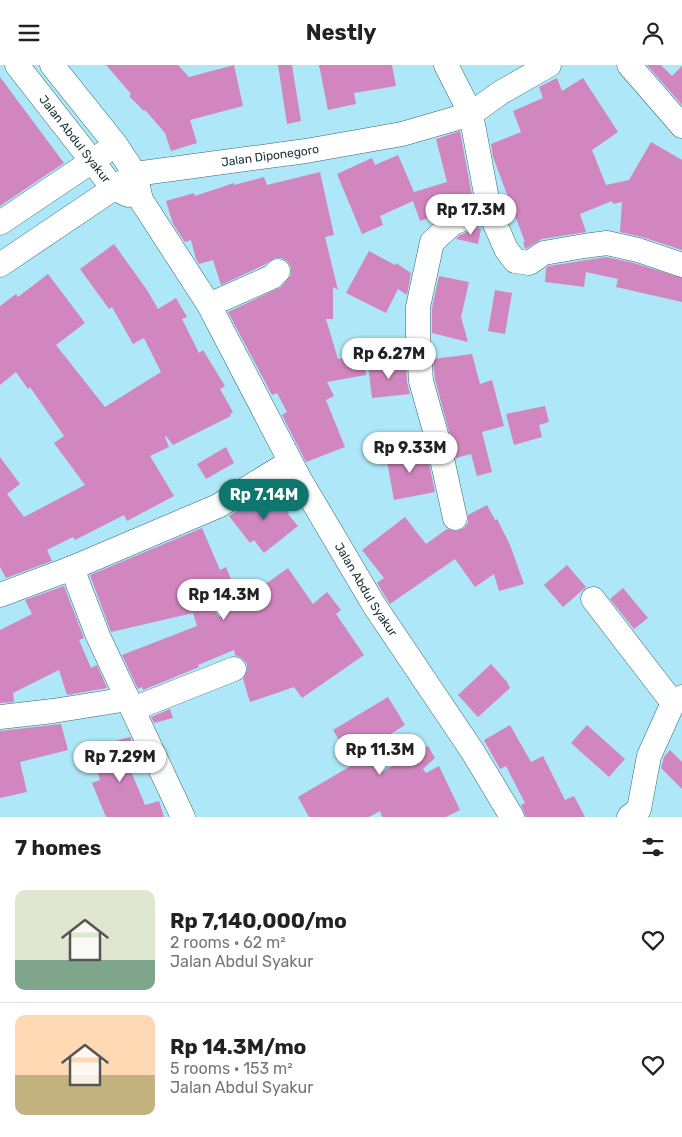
<!DOCTYPE html>
<meta charset="utf-8">
<style>
:root{--surface:#fff;--page:#f6f6f6;--text:#222;--muted:#767676;--line:#e0e0e0;--accent:#0f766e}
body{margin:0;font-family:Rubik,sans-serif;background:var(--page);color:var(--text);height:100vh;display:flex;flex-direction:column;font-size:19px;white-space:nowrap}
*{box-sizing:border-box;margin:0}
p{font-size:16px;color:var(--muted)}
.icon{flex:none;width:28px;height:28px;fill:none;stroke:currentColor;stroke-width:2;stroke-linecap:round;stroke-linejoin:round}
.map{position:relative;height:752px;overflow:hidden}
.side{display:flex;flex-direction:column;background:var(--surface);flex:1}
.side>*{flex:none}
.price{position:absolute;translate:-50% -42px;padding:0 11px;border-radius:18px;background:#fff;color:#222;font-size:16px;line-height:32px;filter:drop-shadow(0 1px 2px #0008)}
.price::after{content:'';position:absolute;left:50%;top:30px;width:15px;height:11px;margin-left:-8px;background:inherit;clip-path:polygon(0 0,100% 0,50% 100%)}
.price.selected{background:var(--accent);color:#fff}
ul{padding:0;list-style:none}
li{display:flex;align-items:center;gap:15px;height:125px;padding:0 15px}
li+li{border-top:1px solid var(--line)}
li span{display:grid;place-items:center;flex:none;width:140px;height:100px;border-radius:10px;color:#555}
li>.icon{margin-inline-start:auto}
span .icon{width:60px;height:60px;fill:#fffc;stroke-width:1}
li b{font-size:21px}
h2{display:flex;justify-content:space-between;align-items:center;height:60px;padding:0 15px;font-size:21px}
header{display:flex;justify-content:space-between;align-items:center;height:65px;padding:0 15px;background:var(--surface);font-size:22px;font-weight:700}
.map>svg:first-child{display:block}
.building{fill:#d286bf}
.lines{fill:none;stroke-linecap:round;stroke-linejoin:round}
.minor-casing{stroke:#326876;stroke-width:25}
.minor{stroke:#fff;stroke-width:24}
.labels{text-anchor:middle;dominant-baseline:central;stroke-width:4;stroke-linejoin:round;paint-order:stroke}
.street-label{font-size:12px;fill:#182f35;stroke:#c5f2ff}
</style>
<header><svg class="icon" aria-label="menu" viewBox="0 0 24 24"><path d="M4 6h16M4 12h16M4 18h16"/></svg>Nestly<svg class="icon" aria-label="person" viewBox="0 0 24 24"><circle cx="12" cy="8" r="4"/><path d="M4 21q1-7 8-7t8 7"/></svg></header>
<div class="map">
<svg width="682" height="752" viewBox="0 0 682 752">
<rect width="100%" height="100%" fill="#aee7f7"/>
<path class="building" d="M106 0H178L189 12 234 0 243 41 190 55 197 78 171 86 165 68 145 45 144 46 129 31 131 29Z
M278 0H292L301 56 287 59Z
M319 0H392L396 21 354 28 356 39 328 45Z
M647 0H661L672 11 682 1V40Z
M0 12 64 98 0 141Z
M557 13 562 26 583 13 618 67 592 85 606 120 629 115 651 77 682 95V185L642 172 620 167 622 137 613 139 612 136 580 149 586 167 542 174 525 184 523 177H525L493 92 491 79 521 67 513 46 543 33 539 22Z
M460 66 473 136 420 156 413 136 380 151 383 160 362 169 337 109 372 93 375 100 398 90 414 127 447 117 436 74Z
M320 107 334 170 325 172 338 225 333 222V254H326L338 294 363 290 366 310 327 317 334 331 326 335 345 382 306 397 282 350 287 347 277 328 272 330 228 247 281 222 291 210V202L287 196 282 193H275L264 200 221 220 213 195 199 199 196 194 191 175 185 177 173 159 166 136 194 128 195 131 234 118V120L264 112 267 120Z
M477 163 481 164 478 179 456 174 460 170Z
M114 179 147 225 158 244 176 233 187 252 182 254 199 288 203 285 225 321 220 324 233 347 230 349 231 351 173 380 166 371 165 372 169 382 150 391 174 431 127 456 124 450 75 475 73 472 47 485 52 496 6 513 0 502V392L20 419 7 429 24 452 85 420 54 378 64 371 30 322 28 324 16 307 0 320V241L16 229 18 232 48 209 85 258 56 280 105 342 161 307 144 273 133 279 112 242 109 244 80 204Z
M369 186 395 200 396 198 411 208 407 230 398 224 386 248 346 228Z
M606 192 634 198 682 213V237L616 222 618 214 586 207 584 222 545 217 546 203 549 201Z
M439 211 469 217 461 252 468 277 432 268V243Z
M495 225 512 228 505 269 488 266Z
M472 289 480 319 492 315 504 361 482 367 492 407 477 411 471 389 456 393 435 314 433 294Z
M406 296 407 317 410 329 372 333 368 300Z
M545 341 549 357 539 360 542 372 514 380 506 349Z
M226 382 234 398 206 414 197 399Z
M426 384 435 427 394 435 386 391Z
M273 423 278 430 276 431 289 448 288 449 298 461 264 488 254 475 250 478 229 451Z
M487 440 495 455 497 454 510 480 524 519 499 526 494 509 475 522 455 494 390 539 377 518 384 513 362 485 405 452 426 479 447 464 457 466 464 463 468 458V450Z
M202 463 220 505 226 502 231 514 206 534 219 552 288 503 313 539 327 527 341 545 336 549 364 590 302 633 294 622 250 637 243 614 247 606V599L242 593 235 590 234 585 198 600 199 602 163 617 143 625 142 622 138 624 122 590 197 561 193 548 111 567 90 510Z
M567 500 586 522 563 542 544 520Z
M64 521 84 573 79 575 91 603 97 600 107 623 67 630 59 605 13 628 14 637 0 638V565L32 549 25 535Z
M623 523 648 553 634 564 610 534Z
M491 599 507 617 510 623 478 652 458 630Z
M388 632 405 660 368 683 382 707 428 681 435 693 423 704 426 708 439 701 460 745 446 752H382L380 746 369 752H309L298 732 354 699 333 665Z
M170 644 173 653 154 658 151 652Z
M61 659 68 685 20 697 27 727 0 733V666Z
M510 660 531 697 543 691 565 735 574 731 585 752H526L521 740 525 738 506 701 500 704 484 675Z
M587 660 625 694 609 712 571 678Z
M130 672 136 689 125 692 145 740 159 736 164 752H106L92 718 100 715 91 683Z
M670 685 682 697V724L661 703 664 692Z"/>
<g class="lines">
<defs>
<g id="minor">
<path id="s1" d="M17 0 113 123 128 130"/>
<path id="s2" d="M52 0 116 80 135 109 141 135 209 240 299 413 374 540 473 687 512 752"/>
<path d="M446 0 471 49 489 145 506 184 515 196 529 198 544 188 584 181 607 178 638 185 682 200"/>
<path d="M629 0 682 61"/>
<path d="M0 158 104 88"/>
<path id="s3" d="M0 200 135 109 306 86 402 69 471 49 500 28 549 0"/>
<path d="M209 240 272 212 278 206"/>
<path d="M455 453 439 380 421 316 418 270V242L432 177 453 158 473 150 489 145"/>
<path d="M0 530 72 503"/>
<path d="M593 534 673 638"/>
<path d="M133 644 234 604"/>
<path d="M0 652 53 646 128 634"/>
<path d="M183 752 98 571 72 503 218 441 290 397"/>
<path d="M629 752 639 744 649 691 673 638 682 632"/>
</g>
</defs>
<use href="#minor" class="minor-casing"/>
<use href="#minor" class="minor"/>
</g>
<g class="labels">
<g class="street-label">
<text stroke="none"><textPath href="#s1" startOffset="94">Jalan Abdul Syakur</textPath></text>
<text stroke="none"><textPath href="#s3" startOffset="299">Jalan Diponegoro</textPath></text>
<text stroke="none"><textPath href="#s2" startOffset="614">Jalan Abdul Syakur</textPath></text>
</g>
</g>
</svg>
<b class="price" style="left:471px;top:171px">Rp 17.3M</b>
<b class="price" style="left:389px;top:315px">Rp 6.27M</b>
<b class="price" style="left:410px;top:409px">Rp 9.33M</b>
<b class="price selected" style="left:264px;top:456px">Rp 7.14M</b>
<b class="price" style="left:224px;top:556px">Rp 14.3M</b>
<b class="price" style="left:380px;top:711px">Rp 11.3M</b>
<b class="price" style="left:120px;top:718px">Rp 7.29M</b>
</div>
<section class="side">
<h2>7 homes<svg class="icon" aria-label="filters" viewBox="0 0 24 24"><path d="M4 7h16M4 17h16"/><circle cx="9" cy="7" r="2"/><circle cx="15" cy="17" r="2"/></svg></h2>
<ul>
<li><span style="background:linear-gradient(#dfe7d0 70%,#7fa58c 0)"><svg class="icon" aria-label="home" viewBox="0 0 24 24"><path d="M3 11l9-7 9 7M6 9v11h12V9"/></svg></span><div><b>Rp 7,140,000/mo</b><p>2 rooms · 62 m²</p><p>Jalan Abdul Syakur</p></div><svg class="icon" aria-label="heart" viewBox="0 0 24 24"><path d="M12 20l-8-8c-3-5 5-10 8-4 3-6 11-1 8 4z"/></svg></li>
<li><span style="background:linear-gradient(#ffd9b3 60%,#c2b280 0)"><svg class="icon" aria-label="home" viewBox="0 0 24 24"><path d="M3 11l9-7 9 7M6 9v11h12V9"/></svg></span><div><b>Rp 14.3M/mo</b><p>5 rooms · 153 m²</p><p>Jalan Abdul Syakur</p></div><svg class="icon" aria-label="heart" viewBox="0 0 24 24"><path d="M12 20l-8-8c-3-5 5-10 8-4 3-6 11-1 8 4z"/></svg></li>
</ul>
</section>
